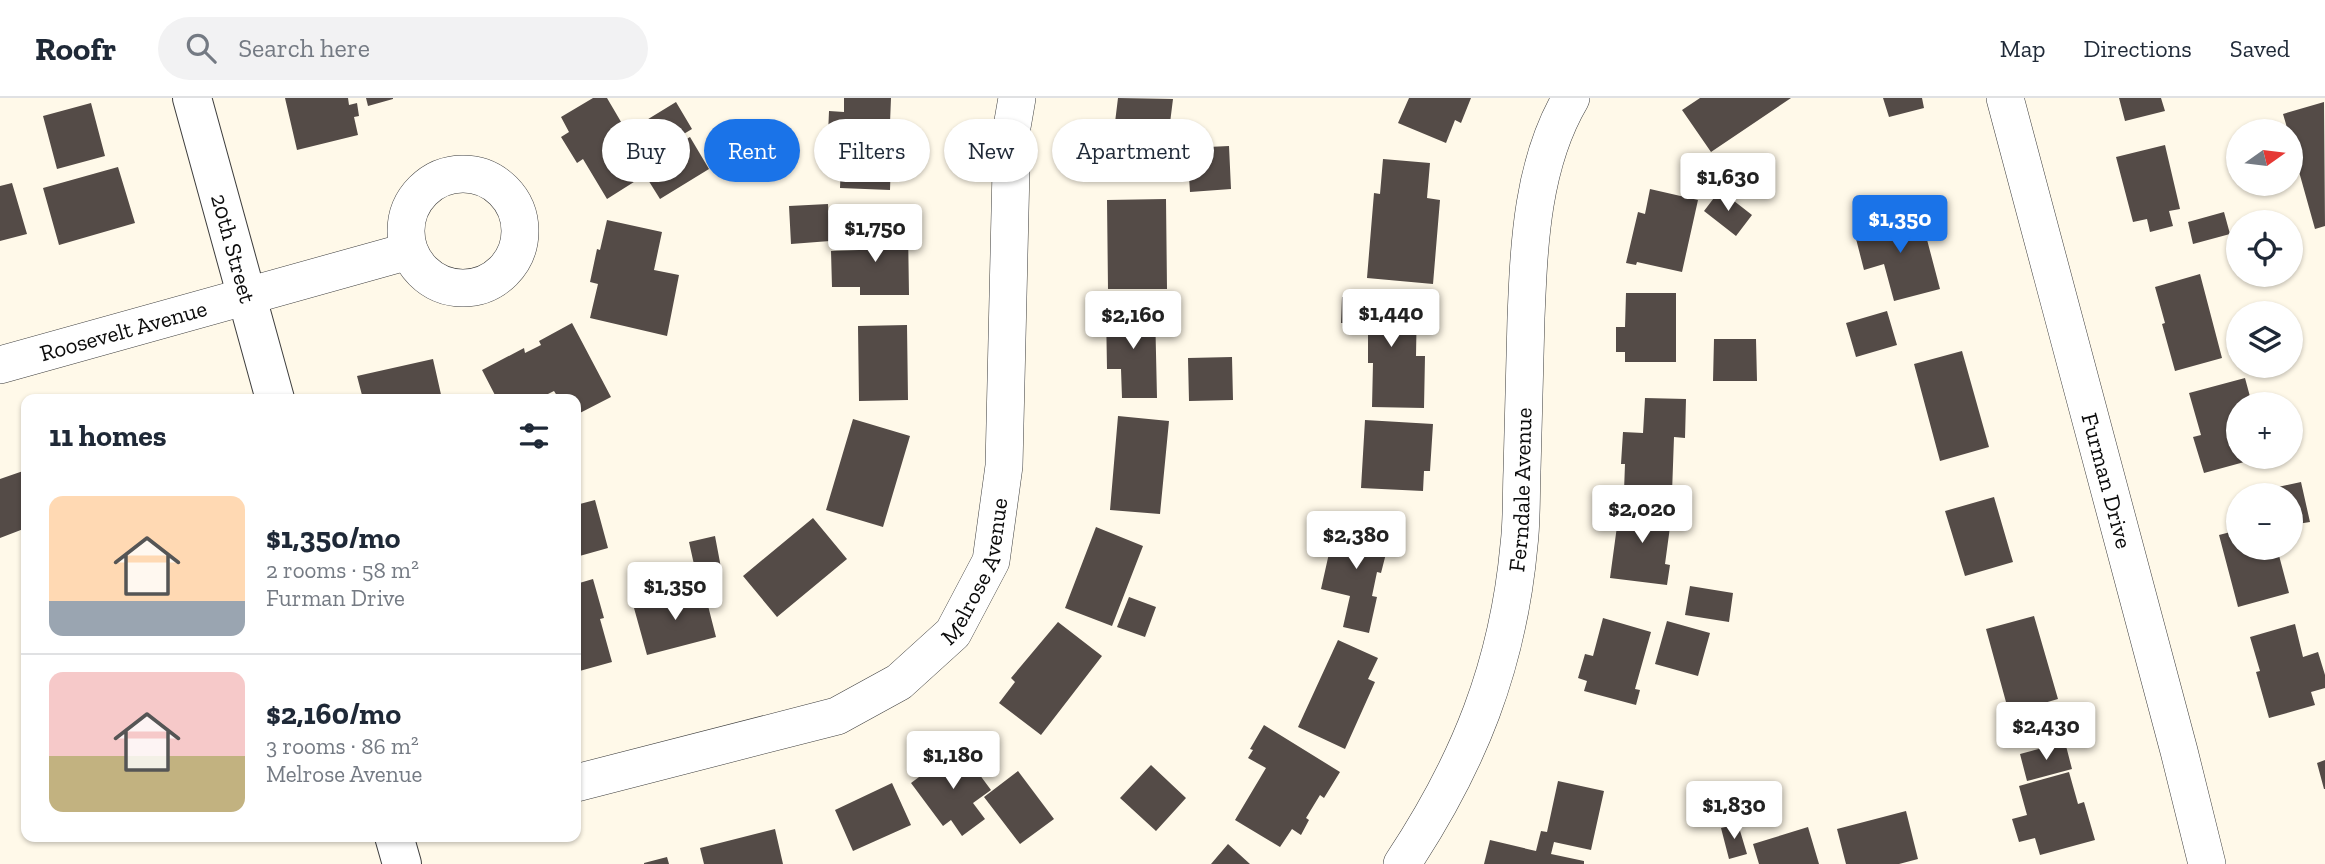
<!DOCTYPE html>
<meta charset="utf-8">
<style>
:root{--surface:#fff;--page:#f2f2f3;--text:#1f2937;--muted:#747a83;--line:#e0e1e3;--accent:#1a73e8}
body{margin:0;font-family:"Zilla Slab",serif;background:var(--page);color:var(--text);height:100vh;display:flex;flex-direction:column;font-size:26px;white-space:nowrap}
*{box-sizing:border-box;margin:0}
p{font-size:23px;color:var(--muted)}
.icon{flex:none;width:38px;height:38px;fill:none;stroke:currentColor;stroke-width:2;stroke-linecap:round;stroke-linejoin:round}
.map{position:relative;flex:1;overflow:hidden}
.drawer{position:absolute;left:21px;top:296px;width:560px;height:448px;display:flex;flex-direction:column;background:var(--surface);border-radius:14px;box-shadow:0 2px 5px #0004}
.drawer>*{flex:none}
.hud{position:absolute;left:602px;top:21px;width:665px;height:63px;display:flex;gap:14px}
.needle{width:46px;rotate:76deg}
.buttons{position:absolute;left:2226px;top:21px;display:grid;gap:14px}
.buttons a{display:grid;place-items:center;width:77px;height:77px;border-radius:50%;background:var(--surface);box-shadow:0 2px 5px #0004;font-size:35px}
.price{position:absolute;translate:-50% -60px;padding:0 16px;border-radius:7px;background:#fff;color:#222;font-size:23px;line-height:46px;filter:drop-shadow(0 2px 4px #0008)}
.price::after{content:'';position:absolute;left:50%;top:42px;width:21px;height:16px;margin-left:-10px;background:inherit;clip-path:polygon(0 0,100% 0,50% 100%)}
.price.on{background:var(--accent);color:#fff}
ul{padding:0;list-style:none}
li{display:flex;align-items:center;gap:21px;height:175px;padding:0 28px}
li+li{border-top:2px solid var(--line)}
li span{display:grid;place-items:center;flex:none;width:196px;height:140px;border-radius:14px;color:#555}
li>.icon{margin-inline-start:auto}
span .icon{width:84px;height:84px;fill:#fffc;stroke-width:1}
li b{font-size:30px}
h2{display:flex;justify-content:space-between;align-items:center;height:84px;padding:0 28px;font-size:30px}
.pill{padding:0 24px;border-radius:32px;background:var(--surface);box-shadow:0 2px 5px #0004;font-size:24px;line-height:63px}
.pill.on{background:var(--accent);color:#fff}
header{display:flex;align-items:center;gap:42px;box-sizing:border-box;height:98px;padding:0 35px;background:var(--surface);border-bottom:2px solid var(--line)}
header strong{font-size:33px}
nav{display:flex;gap:38px;margin-inline-start:auto;font-size:24px}
.search{width:490px;height:63px;background:var(--page);display:flex;align-items:center;gap:18px;box-sizing:border-box;padding:0 24px;border-radius:38px;color:var(--muted);font-size:26px}
.map>svg:first-child{display:block}
.building{fill:#544b47}
.lines{fill:none;stroke-linecap:round;stroke-linejoin:round}
.minor-casing{stroke:#3e3e3e;stroke-width:38}
.tertiary-casing{stroke:#3e3e3e;stroke-width:40}
.minor{stroke:#fff;stroke-width:37}
.tertiary{stroke:#fff;stroke-width:38}
.labels{text-anchor:middle;dominant-baseline:central;stroke-width:7;stroke-linejoin:round;paint-order:stroke}
.street-label{font-size:23px;fill:#0b0b0b;stroke:#fff}
</style>
<header>
<strong>Roofr</strong>
<div class="search"><svg class="icon" aria-label="search" viewBox="0 0 24 24"><circle cx="10" cy="10" r="6"/><path d="M15 15l6 6"/></svg>Search here</div>
<nav><a>Map</a><a>Directions</a><a>Saved</a></nav>
</header>
<div class="map">
<svg width="2325" height="766" viewBox="0 0 2325 766">
<rect width="100%" height="100%" fill="#fff9e9"/>
<path class="building" d="M285 0H348L349 7 357 5 359 18 354 19 358 37 297 52Z
M366 0H393V1L368 8Z
M593 0H607L627 34 676 4 692 31 662 49 664 54 690 39 709 71 660 101 645 77 607 101 583 61 577 65 561 39 569 34 561 19Z
M844 0H891L890 25 897 26 896 61H891L890 92 840 90 842 37H828L829 13 844 14Z
M1118 0 1173 1 1164 73 1110 65Z
M1409 0H1471L1461 25 1455 22 1446 45 1398 25Z
M1700 0H1791L1711 54 1682 12Z
M1883 0H1922L1924 10 1889 19Z
M2119 0H2161L2165 13 2125 23Z
M2324 4 2325 128 2315 131 2291 45V33H2288L2283 16Z
M91 5 105 58 57 71 43 18Z
M2165 47 2180 111 2169 113 2173 128 2150 134 2147 121 2133 124 2116 59Z
M1229 48 1231 91 1190 94 1187 50Z
M1383 61 1430 65 1427 100 1440 102 1433 186 1367 180 1374 95 1380 96Z
M118 69 135 125 59 147 43 90Z
M12 85 27 136 0 143V88Z
M1650 91 1698 102 1682 174 1637 164 1636 167 1626 165 1638 114 1645 116Z
M1720 92 1752 117 1736 138 1704 113Z
M1166 101 1167 191H1108L1107 102Z
M828 106 830 143 791 146 789 108Z
M2224 114 2230 136 2193 146 2188 124Z
M1920 115 1940 191 1894 203 1884 166 1864 172 1854 133Z
M607 122 662 134 654 172 679 177 667 238 590 220 598 186 590 184 597 151 600 152Z
M859 131H908L909 197H860V189H832L831 153 859 152Z
M2200 176 2222 260 2175 273 2162 226 2165 225 2155 189Z
M1626 195H1676V264H1625V254H1616V229H1625Z
M1342 199 1417 201 1416 258H1425L1424 310 1372 309 1373 265H1368V225H1341Z
M1155 211 1157 300H1122L1121 271H1107L1106 212Z
M1887 213 1897 247 1856 259 1846 225Z
M572 225 611 299 576 317V301H559L554 293 538 301H497L482 272 524 250 525 255 541 247 539 243Z
M907 227 908 302 859 303 858 228Z
M1714 241H1756L1757 283H1713Z
M1962 253 1989 349 1940 363 1914 266Z
M1232 259 1233 302 1189 303 1188 260Z
M433 261 442 301H363L357 278Z
M2245 280 2252 306H2238V359L2259 360 2204 375 2193 339 2201 337 2189 295Z
M1645 300 1686 301 1685 340 1674 339 1672 395 1624 393 1625 366H1621L1623 334 1643 335Z
M1118 318 1169 323 1160 416 1110 412Z
M853 321 910 338 883 429 826 412Z
M1365 322 1433 326 1430 373H1424L1423 393 1361 390Z
M26 372V430L0 440V381Z
M2301 384 2310 424 2291 427V397H2270L2269 391Z
M1994 399 2013 464 1965 478 1945 413Z
M595 402 608 450 576 459V407Z
M1620 406 1672 414 1665 466 1670 467 1667 487 1610 480Z
M813 420 847 461 777 519 743 478Z
M1336 424 1391 436 1381 475 1377 474 1372 498 1377 499 1369 535 1343 529 1350 498 1321 491Z
M1096 429 1143 448 1112 528 1065 510Z
M2238 432V450H2277L2289 495 2238 509 2219 437Z
M715 438 722 475 697 480 689 444Z
M593 481 604 520 600 521 612 564 576 574V486Z
M1690 488 1733 495 1729 524 1685 517Z
M704 492 716 539 647 557 634 510Z
M1129 499 1156 509 1145 539 1117 529Z
M2034 518 2058 601 2009 615 1986 531Z
M1603 520 1651 534 1635 591 1640 592 1636 607 1584 593 1587 583 1578 580 1585 556 1593 558Z
M1667 523 1710 535 1698 578 1655 566Z
M1058 524 1102 558 1041 637 999 605 1015 584 1011 580Z
M2295 526 2303 559 2318 554 2325 577V590L2311 594 2315 607 2269 620 2256 574 2260 573 2250 539Z
M1338 542 1378 560 1368 581 1375 584 1345 651 1298 629Z
M1264 627 1340 674 1324 700 1320 697 1306 720 1309 722 1301 737 1292 731 1280 749 1235 722 1266 670 1248 660 1253 652 1250 651Z
M2065 644 2072 671 2027 683 2020 656Z
M959 649 991 692 973 705 985 721 962 738 951 722 943 728 911 685 927 673 924 669 932 662 935 666Z
M2325 662V691H2324L2317 665Z
M1151 667 1186 700 1156 733 1120 700Z
M1018 673 1054 721 1020 746 984 699Z
M2069 674 2078 706 2084 704 2095 742 2040 757 2035 740 2019 744 2012 721 2027 717 2019 688Z
M1558 683 1604 693 1591 752 1554 744 1551 756 1584 763V766H1484L1490 742 1536 753 1541 733 1547 734Z
M892 685 911 727 853 753 835 712Z
M1906 713 1918 761 1899 766H1846L1837 731Z
M1738 726 1747 756 1729 761 1721 730Z
M1808 729 1819 766H1759L1753 746Z
M775 731 783 766H704L700 750Z
M1228 746 1250 766H1211Z
M667 759 669 766H644V765Z"/>
<g class="lines">
<defs>
<g id="minor">
<path id="s1" d="M2005 0 2179 653 2207 766"/>
<circle cx="463" cy="133" r="57"/>
<path id="s2" d="M0 267 409 153"/>
<path id="s3" d="M576 685 837 618 899 584 953 535 991 463 1004 368 1012 29 1017 0"/>
<path id="s4" d="M1402 766C1469 665 1508 568 1519 447 1522 423 1521 398 1522 373 1523 322 1525 271 1526 220 1529 146 1532 66 1571 0"/>
</g>
<g id="tertiary">
<path id="s5" d="M192 0 275 301"/>
<path d="M394 738 402 766"/>
</g>
</defs>
<use href="#minor" class="minor-casing"/>
<use href="#tertiary" class="tertiary-casing"/>
<use href="#minor" class="minor"/>
<use href="#tertiary" class="tertiary"/>
</g>
<g class="labels">
<g class="street-label">
<text stroke="none"><textPath href="#s5" startOffset="156">20th Street</textPath></text>
<text stroke="none"><textPath href="#s2" startOffset="128">Roosevelt Avenue</textPath></text>
<text stroke="none"><textPath href="#s1" startOffset="396">Furman Drive</textPath></text>
<text stroke="none"><textPath href="#s4" startOffset="399">Ferndale Avenue</textPath></text>
<text stroke="none"><textPath href="#s3" startOffset="480">Melrose Avenue</textPath></text>
</g>
</g>
</svg>
<div class="buttons">
<a><svg class="needle" viewBox="-14 -14 28 28"><path d="M0-13l5 13h-10z" fill="#e53935"/><path d="M0 13l5-13h-10z" fill="#747a83"/></svg></a>
<a><svg class="icon" aria-label="locate" viewBox="0 0 24 24"><circle cx="12" cy="12" r="6"/><path d="M12 2v4M12 18v4M2 12h4M18 12h4"/></svg></a>
<a><svg class="icon" aria-label="layers" viewBox="0 0 24 24"><path d="M12 4l9 5-9 5-9-5zM3 14l9 5 9-5"/></svg></a>
<a>+</a>
<a>−</a>
</div>
<b class="price" style="left:1728px;top:115px">$1,630</b>
<b class="price on" style="left:1900px;top:157px">$1,350</b>
<b class="price" style="left:875px;top:166px">$1,750</b>
<b class="price" style="left:1391px;top:251px">$1,440</b>
<b class="price" style="left:1133px;top:253px">$2,160</b>
<b class="price" style="left:1642px;top:447px">$2,020</b>
<b class="price" style="left:1356px;top:473px">$2,380</b>
<b class="price" style="left:675px;top:524px">$1,350</b>
<b class="price" style="left:2046px;top:664px">$2,430</b>
<b class="price" style="left:953px;top:693px">$1,180</b>
<b class="price" style="left:1734px;top:743px">$1,830</b>
<div class="hud">
<a class="pill">Buy</a>
<a class="pill on">Rent</a>
<a class="pill">Filters</a>
<a class="pill">New</a>
<a class="pill">Apartment</a>
</div>
<section class="drawer">
<h2>11 homes<svg class="icon" aria-label="filters" viewBox="0 0 24 24"><path d="M4 7h16M4 17h16"/><circle cx="9" cy="7" r="2"/><circle cx="15" cy="17" r="2"/></svg></h2>
<ul>
<li><span style="background:linear-gradient(#ffd9b3 75%,#9aa5b1 0)"><svg class="icon" aria-label="home" viewBox="0 0 24 24"><path d="M3 11l9-7 9 7M6 9v11h12V9"/></svg></span><div><b>$1,350/mo</b><p>2 rooms · 58 m²</p><p>Furman Drive</p></div></li>
<li><span style="background:linear-gradient(#f6c9c9 60%,#c2b280 0)"><svg class="icon" aria-label="home" viewBox="0 0 24 24"><path d="M3 11l9-7 9 7M6 9v11h12V9"/></svg></span><div><b>$2,160/mo</b><p>3 rooms · 86 m²</p><p>Melrose Avenue</p></div></li>
</ul>
</section>
</div>
